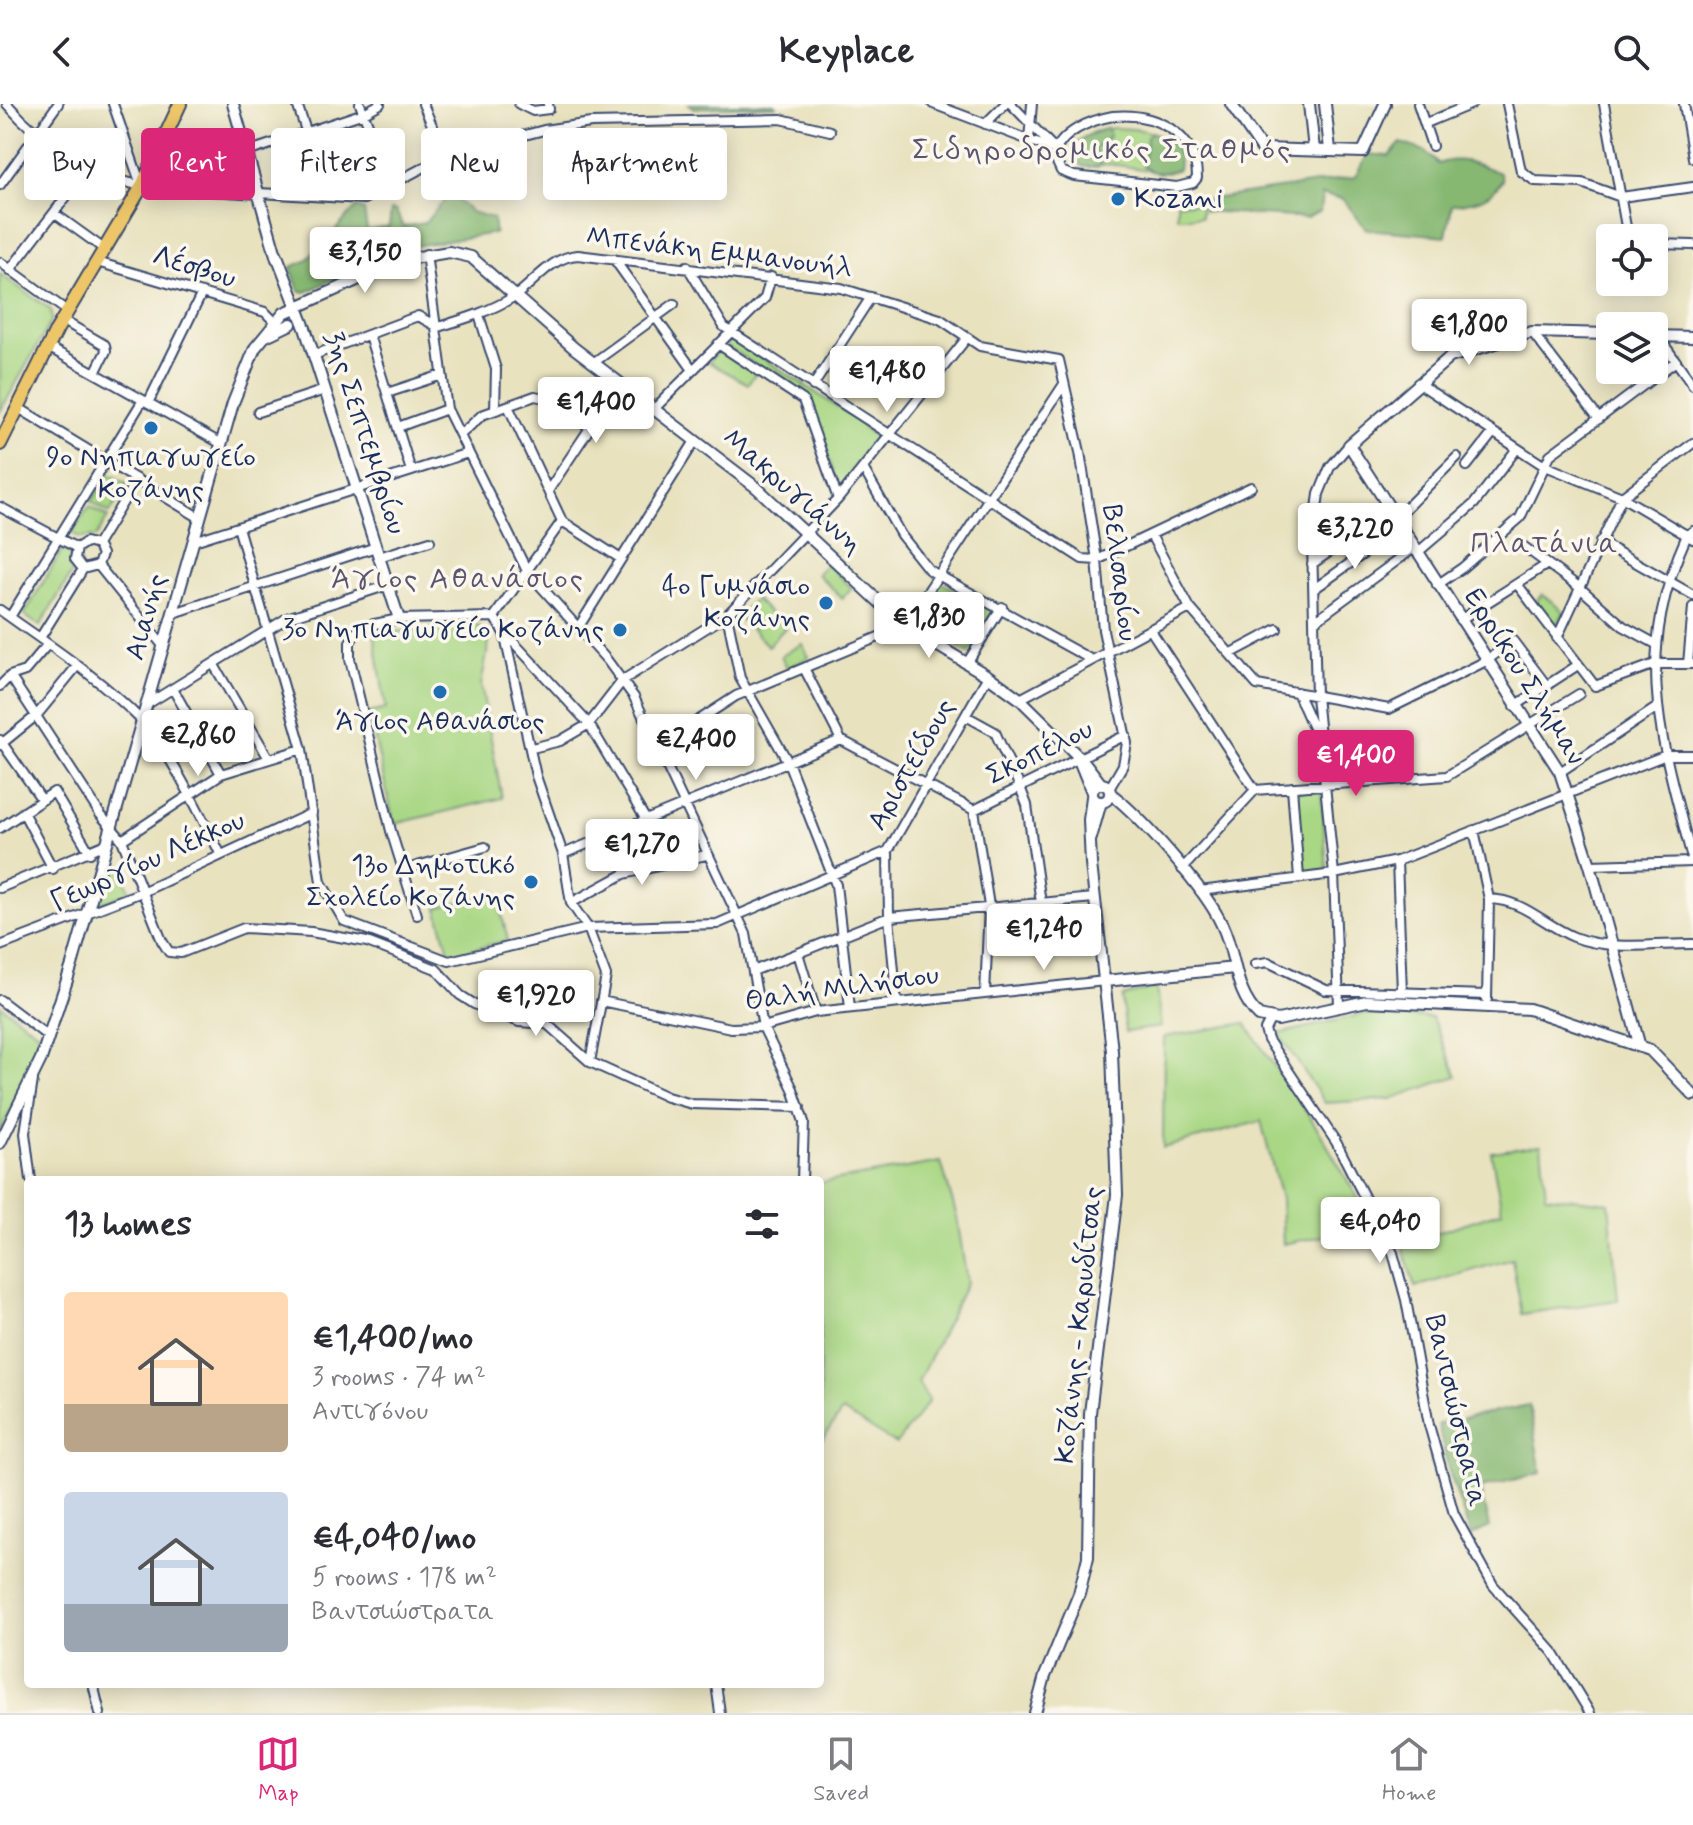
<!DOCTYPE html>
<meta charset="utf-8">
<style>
:root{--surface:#fff;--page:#f7f7f7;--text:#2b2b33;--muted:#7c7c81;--line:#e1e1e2;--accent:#db2777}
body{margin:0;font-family:Mynerve,sans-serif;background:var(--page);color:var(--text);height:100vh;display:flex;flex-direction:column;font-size:30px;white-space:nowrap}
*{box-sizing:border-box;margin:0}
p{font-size:26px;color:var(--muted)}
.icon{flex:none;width:44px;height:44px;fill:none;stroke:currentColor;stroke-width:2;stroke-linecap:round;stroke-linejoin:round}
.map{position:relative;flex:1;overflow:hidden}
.drawer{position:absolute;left:24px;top:1072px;width:800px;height:512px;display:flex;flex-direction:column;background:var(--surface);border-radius:8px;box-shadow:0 4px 20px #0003}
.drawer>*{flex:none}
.banner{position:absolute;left:24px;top:24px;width:800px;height:72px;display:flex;gap:16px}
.tools{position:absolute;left:1596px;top:120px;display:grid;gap:16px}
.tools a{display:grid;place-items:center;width:72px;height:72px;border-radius:8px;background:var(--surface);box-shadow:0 4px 20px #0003;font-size:40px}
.price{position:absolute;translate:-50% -68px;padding:0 18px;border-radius:8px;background:#fff;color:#222;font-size:26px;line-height:52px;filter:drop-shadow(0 2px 4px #0008)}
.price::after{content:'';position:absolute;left:50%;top:48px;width:24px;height:18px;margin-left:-12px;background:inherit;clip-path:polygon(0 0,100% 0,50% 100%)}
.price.on{background:var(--accent);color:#fff}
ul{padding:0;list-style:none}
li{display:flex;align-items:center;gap:24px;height:200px;padding:0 40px}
li span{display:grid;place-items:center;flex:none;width:224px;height:160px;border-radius:8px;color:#555}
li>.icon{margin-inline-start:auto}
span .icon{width:96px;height:96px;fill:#fffc;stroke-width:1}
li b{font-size:34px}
h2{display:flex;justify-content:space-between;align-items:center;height:96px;padding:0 40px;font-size:34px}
.chip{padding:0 28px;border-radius:8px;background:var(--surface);box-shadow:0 4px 20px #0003;font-size:28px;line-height:72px}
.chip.on{background:var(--accent);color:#fff}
header{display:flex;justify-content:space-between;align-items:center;height:104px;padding:0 40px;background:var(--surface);font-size:36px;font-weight:800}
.dock{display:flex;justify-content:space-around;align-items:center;height:112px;border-top:2px solid var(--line);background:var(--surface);font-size:22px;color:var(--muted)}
.dock a{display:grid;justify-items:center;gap:4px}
.dock .on{color:var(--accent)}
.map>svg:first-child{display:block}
.green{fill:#a9d784;stroke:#628371;stroke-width:2}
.forest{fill:#86b872;stroke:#507468;stroke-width:2}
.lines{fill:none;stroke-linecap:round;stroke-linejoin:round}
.minor-casing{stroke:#3a4a6d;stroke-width:12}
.tertiary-casing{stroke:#3a4a6d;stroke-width:14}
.primary-casing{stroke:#3a4a6d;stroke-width:16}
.minor{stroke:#fff;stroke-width:8}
.tertiary{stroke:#fff;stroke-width:10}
.primary{stroke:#ecc669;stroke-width:12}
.poi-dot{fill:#1f6fb2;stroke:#fbf7ec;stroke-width:3}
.labels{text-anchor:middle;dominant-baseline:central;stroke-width:7;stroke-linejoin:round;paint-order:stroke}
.poi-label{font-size:28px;fill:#1b2f5e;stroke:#fbf7ec;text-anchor:end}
.street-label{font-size:28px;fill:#1b2f5e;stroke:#fbf7ec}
.neighbourhood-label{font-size:30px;letter-spacing:2px;fill:#5c5570;stroke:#fbf7ec}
</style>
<header><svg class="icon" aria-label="back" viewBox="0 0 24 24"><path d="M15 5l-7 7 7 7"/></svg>Keyplace<svg class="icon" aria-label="search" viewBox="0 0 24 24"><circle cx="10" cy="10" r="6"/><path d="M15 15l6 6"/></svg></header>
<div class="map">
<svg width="1693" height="1609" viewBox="0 0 1693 1609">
<rect width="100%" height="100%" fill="#fbf7ec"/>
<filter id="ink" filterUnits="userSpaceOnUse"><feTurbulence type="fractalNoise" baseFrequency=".0125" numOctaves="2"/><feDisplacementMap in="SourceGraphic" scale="16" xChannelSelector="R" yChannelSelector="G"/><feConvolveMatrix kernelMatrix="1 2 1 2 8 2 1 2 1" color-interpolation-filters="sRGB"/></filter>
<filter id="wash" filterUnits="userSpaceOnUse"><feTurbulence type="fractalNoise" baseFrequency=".006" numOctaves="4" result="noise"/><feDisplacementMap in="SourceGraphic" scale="32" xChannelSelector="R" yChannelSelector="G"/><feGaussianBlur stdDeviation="1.8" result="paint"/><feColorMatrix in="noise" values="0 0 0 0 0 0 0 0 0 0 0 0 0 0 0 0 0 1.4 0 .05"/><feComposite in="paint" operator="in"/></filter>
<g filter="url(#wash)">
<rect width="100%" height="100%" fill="#e8e2bf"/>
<path class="green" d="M1113 24C1138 25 1164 25 1179 48L1178 65 1167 69 1111 60 1084 63 1073 55V42L1093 28Z
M1177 99 1201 100V113H1177Z
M0 170 51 206 52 216 0 308Z
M732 234 865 321 863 324 875 332 878 329 882 332 840 386 807 294 725 241Z
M719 247 756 269 748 280 708 258Z
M109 370 127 380 110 409 91 398Z
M89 403 108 413 96 433 80 434 72 429Z
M63 445 70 447 73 467 40 522 24 511Z
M827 460 852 484 842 494 817 470Z
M939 478 996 504 969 549 914 516Z
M1542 490 1564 508 1555 525 1536 498Z
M755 495 785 524 768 542 738 512Z
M479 522 490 533 481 581 502 694 394 720 369 609 386 605 374 529Z
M802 540 809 553 788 565 781 552Z
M1321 685 1327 766 1302 768 1295 687Z
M112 742 130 788 99 800Z
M496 788 508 836 450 851 437 804Z
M1156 883 1161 923 1125 928 1122 893Z
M0 901 45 934 0 1028Z
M1368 909 1432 914 1457 972 1391 995 1325 999 1279 930Z
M1245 919 1319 1027 1374 1122 1283 1140 1281 1095 1261 1017 1163 1044 1164 933Z
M1541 1041 1546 1092 1609 1099 1618 1196 1522 1210 1512 1155 1415 1183 1402 1140 1502 1107 1491 1048Z
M941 1058 957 1113 967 1178 918 1278 929 1297 896 1340 842 1307 820 1339V1079Z"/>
<path class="forest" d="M688 0H775L776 2 694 4Z
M1107 24 1110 32 1095 45 1102 54 1098 63H1084L1073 55V42L1084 33Z
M1153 28C1170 37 1182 43 1178 65 1167 69 1152 72 1143 61L1147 32Z
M1401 39 1425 47 1438 60C1460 51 1479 61 1500 69L1502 76C1491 96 1474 98 1452 101L1446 132 1366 125 1343 95 1322 91 1320 107 1307 114 1204 107 1206 96 1355 73 1368 50 1389 52Z
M451 90 471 108 493 114 495 129 396 145 306 188 299 187 291 163 306 157 357 103 364 106 367 127 389 123 391 106 396 107 403 123 424 119Z
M1529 1301 1541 1369 1480 1384 1489 1423 1471 1432 1448 1364 1438 1320Z"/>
</g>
<g filter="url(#ink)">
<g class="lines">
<defs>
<path id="minor" d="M7 0C42 40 89 71 142 82
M113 0 141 81
M297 0 328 92
M360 0 391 80
M423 0 445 52
M519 0 533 7 549 5 548 0
M933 0 1055 46
M1011 0 1052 42
M1418 0 1432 42
M1507 0 1521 67 1535 77 1582 79 1621 93 1693 83
M1604 0 1628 134
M1684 0 1693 54
M1113 12C1154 8 1197 29 1197 74L1193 79 1177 83 1074 72 1061 67 1054 52C1060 28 1091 16 1113 12Z
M1426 19 1472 0
M985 20 1005 0
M1029 36 1032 0
M247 48 364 9 380 0
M0 81 58 0
M259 89 364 95 445 52 544 26 591 19 781 15 830 27
M54 109 104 145
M1654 140 1693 141
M426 150 447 305 527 467 607 556 634 593 746 830 763 923 793 985 804 1018 802 1076
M614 155 693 266
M0 158 67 207
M97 158 265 208 274 217
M687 162 724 223 1082 455 1097 456 1251 383
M10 166 89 63
M479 211 496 265 495 306
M62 216 105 241 106 247 95 269
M1532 228 1599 315
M369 231 411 367
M1658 232 1693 281
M718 240 803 296 838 395
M48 243 222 340
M314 251 418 212 438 223C465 215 491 207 515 192 536 177 551 153 578 151L841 184 940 215 980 242 1059 256 1080 348 1097 456 1103 526 1127 639 1123 661 1109 685
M593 259 674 200
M1418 279 1543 361 1622 393 1693 435
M813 282 871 193
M387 289 442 271
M148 299 202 189
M17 303 200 414
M509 304 562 417 621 455
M653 306 765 194 771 173
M258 308 325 286
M398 323 447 305
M460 331 482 311 535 292 544 294 589 323
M1467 362 1492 330
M863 364 901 431 929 466 1092 556
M548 387 619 280
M0 403 77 444
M1395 415 1457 353
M238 423 302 645 321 778 344 817 449 857 588 824 717 820 888 747 988 572
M1151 431 1190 504 1257 581 1389 605 1486 557 1513 537 1547 582
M194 437 468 349
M1600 438 1693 491
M97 441 137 375
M1523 442 1579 483 1623 522 1656 540
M77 444 86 438 97 441 102 450 98 461
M77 444 75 455 83 465 98 461
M1417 449 1474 400 1516 346
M379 453 430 437
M1312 460 1390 406
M98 461 164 543
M1517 480 1595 582 1655 560H1693
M1437 481 1462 464 1520 414 1550 351 1676 257
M1314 485 1401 423
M0 506C47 540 99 573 140 615 168 643 202 714 221 751
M174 509 376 443
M727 511 740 574 788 658 836 781 850 904
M10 513 143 296
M494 513 504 529 536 672 563 750 571 799 588 824 606 872 590 958
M494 513 562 417
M1316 516 1414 444
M1460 516 1546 461
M578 524 695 337
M1150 525 1255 686
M505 529 589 620 646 716
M40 534 83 465
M1557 534 1622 393 1693 339
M1230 550 1277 525
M967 559 1002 503
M1688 560 1693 503
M214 561 268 653
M805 566 841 636 974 706
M10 572 100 710 122 736 162 837 169 848 181 849 244 824 311 828 367 838 436 865 460 891 474 900 519 918 547 920 590 958 667 993 692 1000 800 1003
M0 582 10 572 25 567 48 540
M173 585 221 670
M1297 588 1318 635
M1020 595 1190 504
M146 601 287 514 388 481
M1515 602 1578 561
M966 612 995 628 1020 683 1027 701 1041 799
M0 636 42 696
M0 641 37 611 77 562
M657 643 736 592 905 522 1064 280
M532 644 560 637 589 620 623 576 727 511 838 395 966 235
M1560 668 1656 604
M1292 683 1299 774
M974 706 989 802 985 890
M974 706 1126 631
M23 708 53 765
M0 724 54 688 90 749
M1474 726 1489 795 1487 895
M122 736 221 670 302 645
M888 747 889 813 897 899
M563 750 841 636
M1397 757 1402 888
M1693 758C1661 636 1632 553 1687 431L1693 427
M1590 761 1693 758
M1182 765 1255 686 1447 672 1579 590
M403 766 485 743
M0 784 106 740
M1200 787 1334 770 1397 757 1666 651H1693
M1489 795C1524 796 1544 821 1574 833 1609 847 1656 840 1693 840
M571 799 624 770 706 751
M417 811 391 727 350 555V538L360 523 399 515 494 513
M0 842 142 788 312 709
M798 849 816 908
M1255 860 1268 858 1326 886 1487 891
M753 867 889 813 1094 794
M0 896 49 933
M601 897 731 924 763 923 816 908 1105 877
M1339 901 1334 770 1316 592 1312 440 1319 390 1330 363 1349 341
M1270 916 1265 926 1268 936 1336 1038 1393 1149 1406 1196 1429 1321 1454 1410 1493 1481 1553 1548 1590 1609
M31 1076 25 1029 33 976
M93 1580 100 1609
M716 1580 720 1609"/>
<path id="tertiary" d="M233 0 277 155
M1231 0 1262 45 1363 48 1385 0
M1309 0 1314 46
M1325 0 1330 46
M142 82 259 89
M276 149 305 224 399 515
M1610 230 1532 228 1450 253 1349 341 1560 668 1590 761 1640 943
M266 232 291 220
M1654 232 1693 233
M1079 656 1092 688
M1092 689a9 9 0 1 1 18 0a9 9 0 1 1-18 0Z
M1110 689C1141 713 1206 785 1222 821 1237 852 1233 887 1259 912L1278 916 1367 897 1529 905 1650 946 1693 991
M1091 734 1101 698
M1105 877 1235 864
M0 1039 41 955 72 861 233 299 255 244 284 209 401 156 449 148 471 153 574 244 757 384 905 522 988 572 1020 595 1085 659 1101 680
M1035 1609 1045 1572 1079 1490 1088 1453 1090 1309 1117 1091 1112 947 1091 760 1089 716 1092 693"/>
<path id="primary" d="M0 340 57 225 142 82 180 0"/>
</defs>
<use href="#minor" class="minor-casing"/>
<use href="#tertiary" class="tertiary-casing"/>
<use href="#primary" class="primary-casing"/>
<use href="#minor" class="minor"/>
<use href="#tertiary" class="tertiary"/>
<use href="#primary" class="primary"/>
</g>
</g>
<g class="poi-dot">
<circle cx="1118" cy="95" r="8"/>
<circle cx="151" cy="324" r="8"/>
<circle cx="826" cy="499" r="8"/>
<circle cx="620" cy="526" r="8"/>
<circle cx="440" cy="588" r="8"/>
<circle cx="531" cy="778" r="8"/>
</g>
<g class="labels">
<g class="poi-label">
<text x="1134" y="95" text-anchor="start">Kozani</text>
<text x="151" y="354" text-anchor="middle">9ο Νηπιαγωγείο<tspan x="151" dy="32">Κοζάνης</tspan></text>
<text x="810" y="483">4ο Γυμνάσιο<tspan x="810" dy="32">Κοζάνης</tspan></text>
<text x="604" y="526">3ο Νηπιαγωγείο Κοζάνης</text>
<text x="440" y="618" text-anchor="middle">Άγιος Αθανάσιος</text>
<text x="515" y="762">13ο Δημοτικό<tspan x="515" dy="32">Σχολείο Κοζάνης</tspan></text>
</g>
<g class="street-label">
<text transform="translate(719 149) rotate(7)">Μπενάκη Εμμανουήλ</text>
<text transform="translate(194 164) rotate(17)">Λέσβου</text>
<text transform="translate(364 329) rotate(72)">3ης Σεπτεμβρίου</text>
<text transform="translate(792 388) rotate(41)">Μακρυγιάννη</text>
<text transform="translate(1119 469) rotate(83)">Βελισαρίου</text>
<text transform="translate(147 513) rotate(-74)">Αιανής</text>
<text transform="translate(1524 573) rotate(58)">Ερρίκου Σλήμαν</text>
<text transform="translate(1040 649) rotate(-26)">Σκοπέλου</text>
<text transform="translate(912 661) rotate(-60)">Αριστείδους</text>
<text transform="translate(148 758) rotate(-24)">Γεωργίου Λέκκου</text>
<text transform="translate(842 885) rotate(-8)">Θαλή Μιλήσιου</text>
<text transform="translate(1080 1221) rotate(-84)">Κοζάνης - Καρυδίτσας</text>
<text transform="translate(1455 1307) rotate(77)">Βαντσιώστρατα</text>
</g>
<g class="neighbourhood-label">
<text x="1102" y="46">Σιδηροδρομικός Σταθμός</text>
<text x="1545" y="440">Πλατάνια</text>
<text x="458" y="475">Άγιος Αθανάσιος</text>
</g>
</g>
</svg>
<div class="tools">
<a><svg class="icon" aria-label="locate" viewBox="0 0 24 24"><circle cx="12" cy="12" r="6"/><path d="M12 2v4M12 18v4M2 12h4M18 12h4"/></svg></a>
<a><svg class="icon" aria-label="layers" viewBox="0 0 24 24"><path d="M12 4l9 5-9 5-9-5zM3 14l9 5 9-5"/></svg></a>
</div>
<b class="price" style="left:365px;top:191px">€3,150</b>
<b class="price" style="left:1469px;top:263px">€1,800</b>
<b class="price" style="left:887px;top:310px">€1,480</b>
<b class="price" style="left:596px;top:341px">€1,400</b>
<b class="price" style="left:1355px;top:467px">€3,220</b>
<b class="price" style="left:929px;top:556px">€1,830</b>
<b class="price" style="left:198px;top:674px">€2,860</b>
<b class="price" style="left:696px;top:678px">€2,400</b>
<b class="price on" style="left:1356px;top:694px">€1,400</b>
<b class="price" style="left:642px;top:783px">€1,270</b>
<b class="price" style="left:1044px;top:868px">€1,240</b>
<b class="price" style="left:536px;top:934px">€1,920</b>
<b class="price" style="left:1380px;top:1161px">€4,040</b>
<div class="banner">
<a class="chip">Buy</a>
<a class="chip on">Rent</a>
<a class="chip">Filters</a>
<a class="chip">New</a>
<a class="chip">Apartment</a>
</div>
<section class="drawer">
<h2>13 homes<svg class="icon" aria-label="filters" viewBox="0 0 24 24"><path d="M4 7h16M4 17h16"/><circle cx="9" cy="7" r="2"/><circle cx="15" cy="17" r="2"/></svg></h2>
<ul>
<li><span style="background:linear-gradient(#ffd9b3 70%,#b9a48a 0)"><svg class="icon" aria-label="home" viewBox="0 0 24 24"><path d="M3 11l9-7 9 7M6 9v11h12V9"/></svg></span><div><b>€1,400/mo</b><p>3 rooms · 74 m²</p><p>Αντιγόνου</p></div></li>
<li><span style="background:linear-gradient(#c9d6e8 70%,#9aa5b1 0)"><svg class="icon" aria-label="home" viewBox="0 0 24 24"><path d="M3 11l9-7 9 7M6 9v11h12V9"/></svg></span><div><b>€4,040/mo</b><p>5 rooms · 178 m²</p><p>Βαντσιώστρατα</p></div></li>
</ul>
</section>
</div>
<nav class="dock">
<a class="on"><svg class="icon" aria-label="map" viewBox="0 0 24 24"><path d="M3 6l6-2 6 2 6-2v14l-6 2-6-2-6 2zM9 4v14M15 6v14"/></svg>Map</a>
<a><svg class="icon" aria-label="saved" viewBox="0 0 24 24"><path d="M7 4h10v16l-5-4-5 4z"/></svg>Saved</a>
<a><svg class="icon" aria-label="home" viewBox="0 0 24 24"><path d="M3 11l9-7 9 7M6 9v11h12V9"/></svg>Home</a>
</nav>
